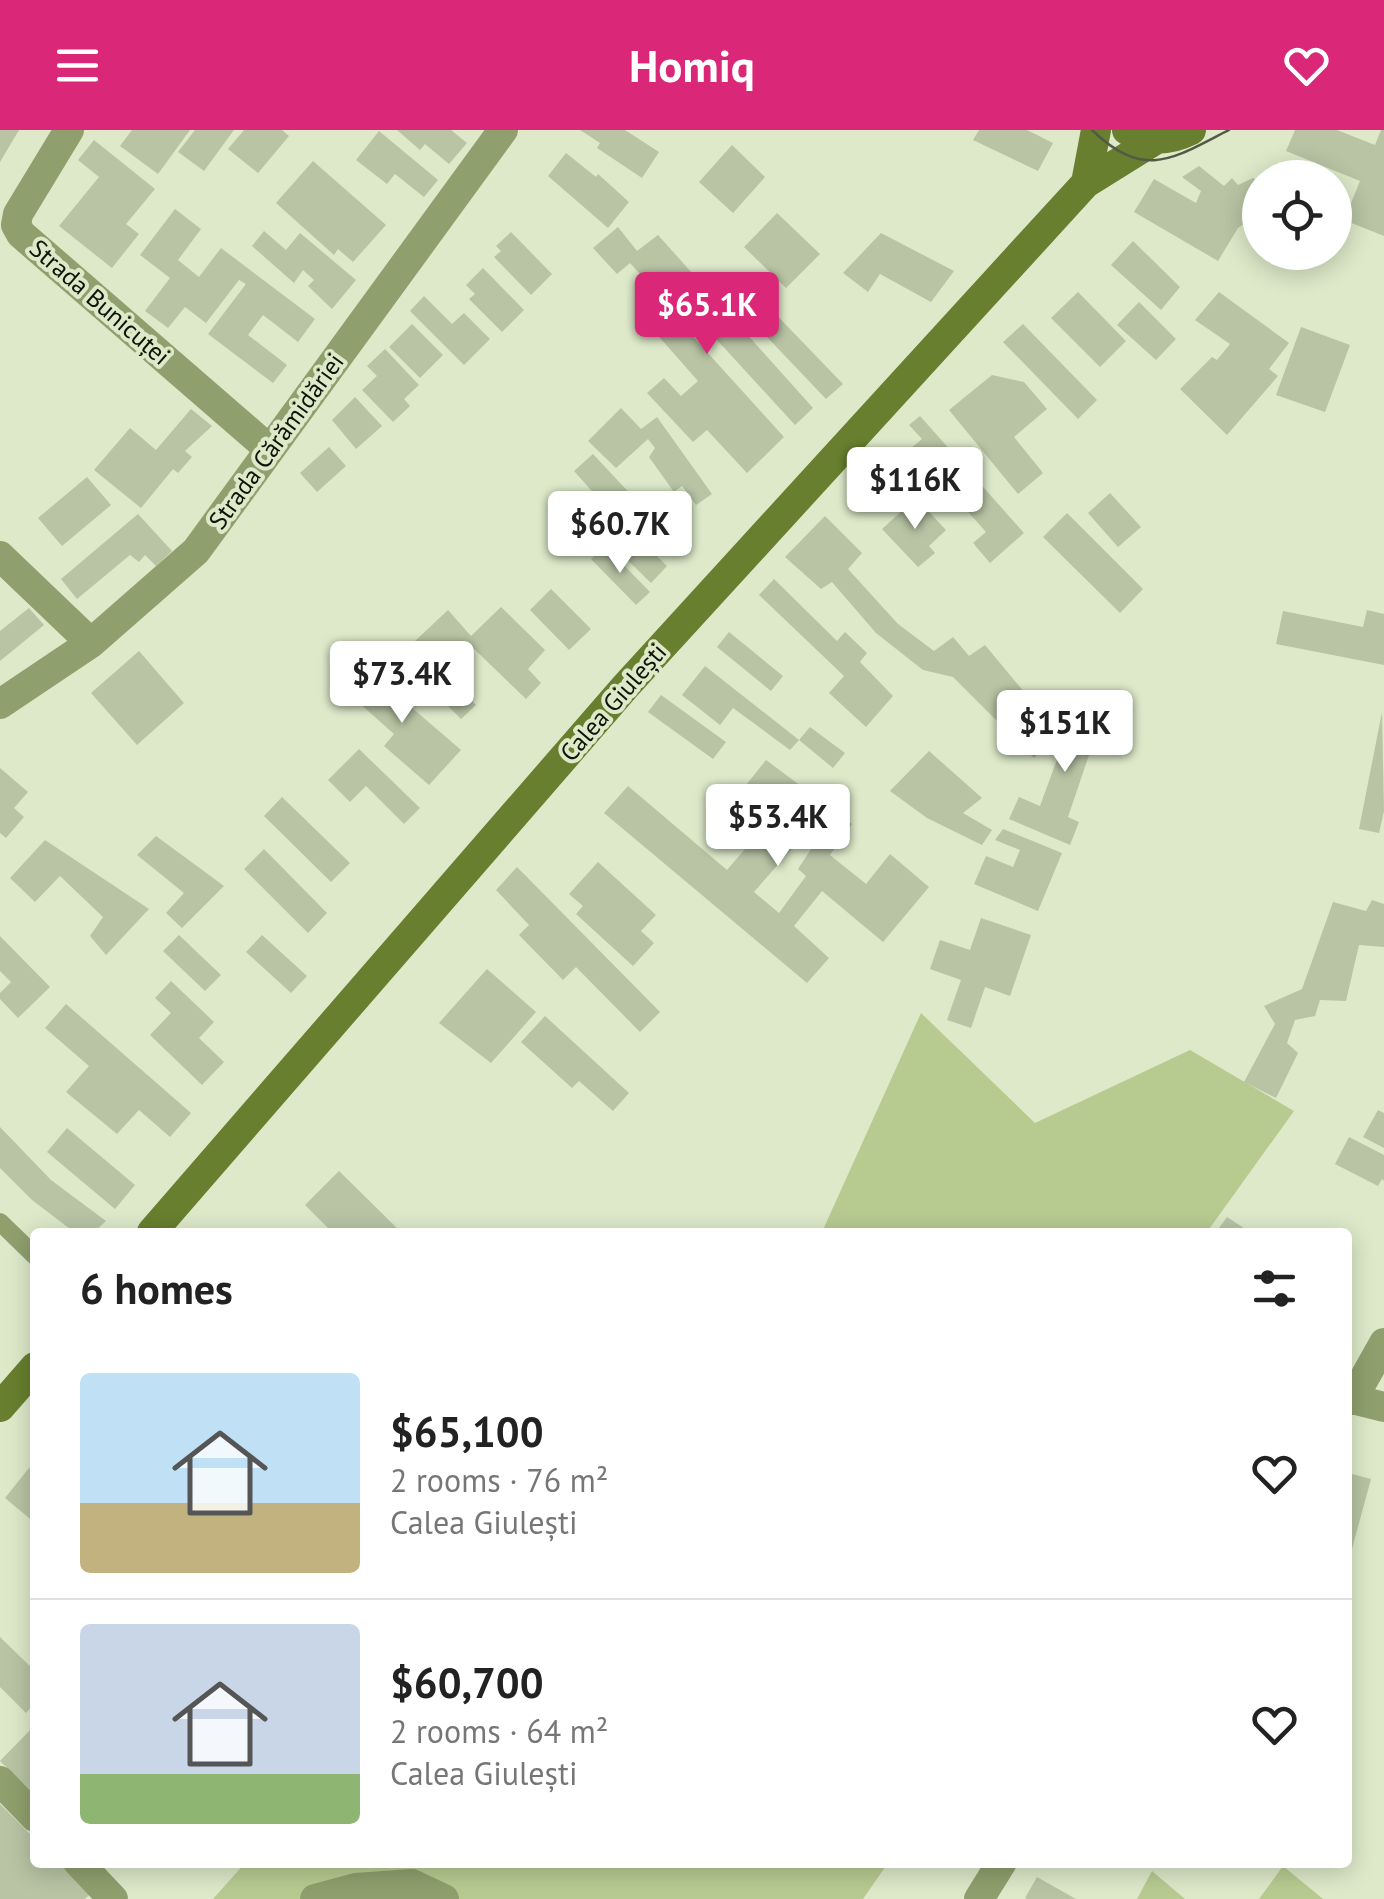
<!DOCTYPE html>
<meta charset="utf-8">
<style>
:root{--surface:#fff;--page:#f2f2f2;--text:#222;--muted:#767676;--line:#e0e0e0;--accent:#db2777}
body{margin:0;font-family:"PT Sans",sans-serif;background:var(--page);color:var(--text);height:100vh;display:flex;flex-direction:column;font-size:38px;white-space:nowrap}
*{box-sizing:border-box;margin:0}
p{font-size:32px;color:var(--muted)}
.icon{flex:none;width:55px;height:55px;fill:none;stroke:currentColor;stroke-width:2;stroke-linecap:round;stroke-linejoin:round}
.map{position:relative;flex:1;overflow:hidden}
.panel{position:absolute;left:30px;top:1098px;width:1322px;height:640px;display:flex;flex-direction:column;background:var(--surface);border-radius:10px;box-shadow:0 5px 25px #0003}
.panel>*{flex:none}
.controls{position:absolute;left:1242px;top:30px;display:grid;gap:20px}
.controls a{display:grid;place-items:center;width:110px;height:110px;border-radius:50%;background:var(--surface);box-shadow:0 5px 25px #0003;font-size:50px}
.price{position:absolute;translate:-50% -85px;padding:0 22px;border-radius:10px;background:#fff;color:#222;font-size:32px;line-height:65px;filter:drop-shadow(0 2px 5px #0008)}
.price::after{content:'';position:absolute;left:50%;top:60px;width:30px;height:22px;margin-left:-15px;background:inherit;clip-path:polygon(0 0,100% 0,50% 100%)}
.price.current{background:var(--accent);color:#fff}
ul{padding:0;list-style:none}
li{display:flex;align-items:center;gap:30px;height:250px;padding:0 50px}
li+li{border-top:2px solid var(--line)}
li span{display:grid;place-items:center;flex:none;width:280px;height:200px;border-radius:10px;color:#555}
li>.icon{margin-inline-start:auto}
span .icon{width:120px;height:120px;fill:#fffc;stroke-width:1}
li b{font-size:42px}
h2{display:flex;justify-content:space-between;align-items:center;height:120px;padding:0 50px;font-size:42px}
header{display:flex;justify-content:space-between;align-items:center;height:130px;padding:0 50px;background:var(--accent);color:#fff;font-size:45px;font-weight:800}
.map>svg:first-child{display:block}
.green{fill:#b7cb91}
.building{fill:#b8c4a4;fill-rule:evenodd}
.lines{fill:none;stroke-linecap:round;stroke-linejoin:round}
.lane{stroke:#8fa06e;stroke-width:18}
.street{stroke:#8fa06e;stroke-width:30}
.secondary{stroke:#677f2e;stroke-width:30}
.tram{stroke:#535947;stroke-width:2.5}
.labels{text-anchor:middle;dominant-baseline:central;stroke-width:8;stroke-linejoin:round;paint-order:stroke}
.street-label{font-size:25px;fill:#0f1308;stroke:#dde9c9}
</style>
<header><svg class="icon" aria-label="menu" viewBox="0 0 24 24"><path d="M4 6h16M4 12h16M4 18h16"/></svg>Homiq<svg class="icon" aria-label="heart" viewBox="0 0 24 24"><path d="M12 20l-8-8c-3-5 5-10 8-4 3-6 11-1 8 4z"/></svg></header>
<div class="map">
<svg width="1384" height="1769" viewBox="0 0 1384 1769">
<rect width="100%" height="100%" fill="#dde9c9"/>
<path class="green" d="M921 883 1035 993 1190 920 1294 981 1207 1102H822Z
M245 1733H888L863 1769H213Z
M1283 1736 1323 1769H1259Z
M1152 1741 1185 1769H1137Z"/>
<path class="building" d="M0 0H19L0 32Z
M132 0H190L158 44 120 16Z
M195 0H234L204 41 178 22Z
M244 0H282L289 6 258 43 228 19Z
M397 0H451L467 13 449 34 425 14 420 20Z
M580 0H625L659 22 642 48 597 18 600 13Z
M979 0H1027L1053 13 1038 41 973 10Z
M1295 0H1337L1375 15 1381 0H1384V106L1344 90 1360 51 1286 21Z
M379 1 438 50 424 67 395 44 387 54 356 30Z
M94 10 155 59 126 94 139 104 112 138 59 96 99 47 78 30Z
M732 15 765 47 733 83 699 52Z
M566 23 596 47 598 44 629 72 608 98 548 46Z
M313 31 386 95 353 132 338 119 334 125 276 73Z
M1199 36 1224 56 1232 48 1238 55 1253 48 1260 53V83L1238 98 1218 131 1134 82 1154 49 1196 73 1201 61 1182 47Z
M175 79 201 99 178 130 199 147 221 118 315 189 298 212 263 185 248 205 287 235 273 253 208 204 246 154 239 150 206 193 185 177 168 198 145 181 170 148 140 125Z
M777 83 820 124 786 158 744 117Z
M618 97 637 121 658 105 813 278 795 295 696 187 687 200 784 307 747 343 707 300 693 312 647 263 664 248 681 266 698 251 646 192 668 175 630 133 617 144 593 118Z
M264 101 286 120 300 103 356 150 332 179 308 156 314 150 303 140 294 153 252 116Z
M511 102 552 144 531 165 494 127 501 121 496 116Z
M881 103 954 141 931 172 880 144 868 162 843 143Z
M1133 111 1180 157 1161 180 1111 135Z
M483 138 524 180 502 202 469 169 475 164 466 155Z
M1078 162 1126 211 1100 237 1051 188Z
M1219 162 1289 213 1269 239 1278 246 1227 305 1180 259 1212 227 1217 230 1230 214 1195 190Z
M424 166 452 194 464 183 490 209 464 235 410 181Z
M761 169 843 254 826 269 745 184Z
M1139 172 1176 209 1156 230 1117 195Z
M412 194 443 225 420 248 389 217Z
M1023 194 1097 270 1078 289 1003 212Z
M1301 197 1350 215 1325 282 1276 265Z
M385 219 419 255 404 269 410 276 393 292 362 260 377 246 367 236Z
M992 245 1024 252 1047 279 1014 307 1043 343 1018 364 949 280Z
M355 267 382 296 356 319 332 290Z
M621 278 641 299 657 287 712 364 696 375 682 356 674 362 649 327 655 318 648 309 616 338 588 311Z
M191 279 212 296 185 321 192 327 178 343 173 339 141 378 94 340 130 298 156 320Z
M920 286 1024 403 990 433 973 413 986 402 911 318 922 309 909 295Z
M329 317 346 336 317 362 300 343Z
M593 324 636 370 616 388 574 341Z
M87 347 111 375 62 416 38 388Z
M1110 363 1141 397 1118 417 1088 383Z
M916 368 946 400 929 416 935 423 918 437 882 399Z
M1067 383 1143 459 1120 483 1043 407Z
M138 384 172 421 156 436 145 425 139 432 130 425 77 469 61 449Z
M825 386 862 423 848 439 898 494 934 521 953 507 969 526 985 515 1058 603 1034 628 953 547 923 540 876 503 832 452 821 459 785 427Z
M620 390 667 436 651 453 604 407Z
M605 416 650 462 636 475 591 429Z
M774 449 837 511 845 502 867 523 860 532 893 566 866 597 829 563 844 546 759 465Z
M551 459 591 499 569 520 530 480Z
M501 477 545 520 528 539 541 553 526 569 471 516 443 542 476 575 461 589 405 533 419 519 415 511 448 480 471 506Z
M29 478 44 495 0 531V501Z
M1367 480 1384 484V535L1276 514 1283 481 1363 497Z
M729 502 783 546 771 561 717 517Z
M139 521 184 573 137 615 91 563Z
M360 533 461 620 429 655 384 616 394 604 340 556Z
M705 536 799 610 810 597 845 623 833 638 799 610 790 620 733 578 720 595 682 565Z
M1082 561 1108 569 1068 687 1079 692 1070 715 1009 689 1019 667 1040 676Z
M661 565 726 612 713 629 648 582Z
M1382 582 1384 681 1379 703 1359 699Z
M359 619 420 678 404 694 366 656 350 672 328 650Z
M929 621 982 668 963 683 992 700 982 715 927 688 890 661Z
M766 630 852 694 830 725 866 754 890 724 929 757 883 812 822 761 794 796 829 828 807 853 604 683 628 656 727 740 775 684 742 660ZM803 706 815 713 798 739 806 746 779 783 754 762Z
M0 638 28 662 14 678 24 687 6 708 0 703Z
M282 667 350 733 331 752 264 686Z
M1003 699 1062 723 1038 781 974 754 986 726 1013 737 1020 720 995 710Z
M156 706 224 756 182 798 166 783 184 763 137 725Z
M45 710 149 779 106 825 90 806 103 787 60 746 35 772 10 748Z
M264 719 327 783 308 803 244 739Z
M598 732 656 785 641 801 654 813 633 836 576 784 583 776 569 764Z
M517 737 660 882 640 902 576 837 563 850 519 805 529 795 496 760Z
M1372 770 1384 774V817L1359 815 1346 871 1320 870 1315 886 1295 890 1287 913 1298 923 1276 968 1244 952 1275 894 1264 876 1302 859 1333 772 1366 781Z
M981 788 1031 805 1010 866 985 857 971 898 947 890 961 850 930 839 940 810 970 820Z
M179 805 221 845 205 861 163 821Z
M262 805 307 846 291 863 246 822Z
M0 806 50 857 18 888 0 869V863L11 852 0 841Z
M487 839 536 882 491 933 439 893Z
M171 851 214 892 199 908 224 932 202 955 150 905 171 883 155 868Z
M66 874 191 983 170 1007 139 980 117 1004 66 962 89 936 45 898Z
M545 886 629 963 613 981 579 951 572 958 521 912Z
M1378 980 1384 983V1018L1363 1007Z
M0 997 51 1050 106 1091 94 1102H74L32 1070 0 1038Z
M67 998 135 1055 115 1079 47 1022Z
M1349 1007 1384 1025V1051L1382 1049 1378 1056 1335 1034Z
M339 1041 401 1102H332L305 1075Z
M1227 1087 1250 1102H1216Z
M29 1338 35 1343V1393L5 1368Z
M1348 1343 1371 1349 1349 1430H1348Z
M0 1507 35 1541V1573L26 1583 0 1557Z
M35 1595V1665L0 1631Z
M0 1674 35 1709V1732H59L90 1764 85 1769H0Z
M1037 1747 1076 1769H1027L1025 1768Z"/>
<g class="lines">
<path class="lane" d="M0 1092 35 1126"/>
<path class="street" d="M69 0 18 84 16 95 21 104 269 319
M0 426 91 513
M0 574 91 513 196 421 503 0
M1348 1268 1384 1277
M1352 1270 1384 1213
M0 1651 35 1687
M78 1732 113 1769
M315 1769 356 1758 412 1754 444 1769
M979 1769 1002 1732"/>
<path class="secondary" d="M1127 0C1148 12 1169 11 1191 0
M1086 53 1096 0
M152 1102 625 557 1086 53 1155 10
M0 1277 35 1237"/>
<path class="tram" d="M1092 0C1145 51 1174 28 1229 0"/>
</g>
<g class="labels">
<g class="street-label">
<text transform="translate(100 172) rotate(41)">Strada Bunicuței</text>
<text transform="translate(276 311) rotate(-54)">Strada Cărămidăriei</text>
<text transform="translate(613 572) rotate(-49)">Calea Giulești</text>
</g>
</g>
</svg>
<div class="controls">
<a><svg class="icon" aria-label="locate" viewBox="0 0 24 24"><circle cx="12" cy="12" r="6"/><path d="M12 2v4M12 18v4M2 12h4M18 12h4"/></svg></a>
</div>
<b class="price current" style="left:707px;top:227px">$65.1K</b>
<b class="price" style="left:915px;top:402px">$116K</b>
<b class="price" style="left:620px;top:446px">$60.7K</b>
<b class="price" style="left:402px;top:596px">$73.4K</b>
<b class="price" style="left:1065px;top:645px">$151K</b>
<b class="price" style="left:778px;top:739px">$53.4K</b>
<section class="panel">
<h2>6 homes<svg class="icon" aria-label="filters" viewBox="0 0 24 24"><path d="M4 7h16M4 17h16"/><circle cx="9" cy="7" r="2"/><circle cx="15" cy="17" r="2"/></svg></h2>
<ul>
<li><span style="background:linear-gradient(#bfe0f5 65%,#c2b280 0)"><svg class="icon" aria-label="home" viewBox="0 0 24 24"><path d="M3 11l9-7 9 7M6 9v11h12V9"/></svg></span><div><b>$65,100</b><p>2 rooms · 76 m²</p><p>Calea Giulești</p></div><svg class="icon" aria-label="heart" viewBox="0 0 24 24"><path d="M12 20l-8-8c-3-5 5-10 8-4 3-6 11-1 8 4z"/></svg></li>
<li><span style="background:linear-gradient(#c9d6e8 75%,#8fb573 0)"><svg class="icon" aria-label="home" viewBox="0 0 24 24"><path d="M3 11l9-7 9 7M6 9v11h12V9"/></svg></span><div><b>$60,700</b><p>2 rooms · 64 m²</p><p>Calea Giulești</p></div><svg class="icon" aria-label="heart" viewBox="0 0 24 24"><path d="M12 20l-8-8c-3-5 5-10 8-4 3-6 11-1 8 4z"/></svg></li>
</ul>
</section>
</div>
